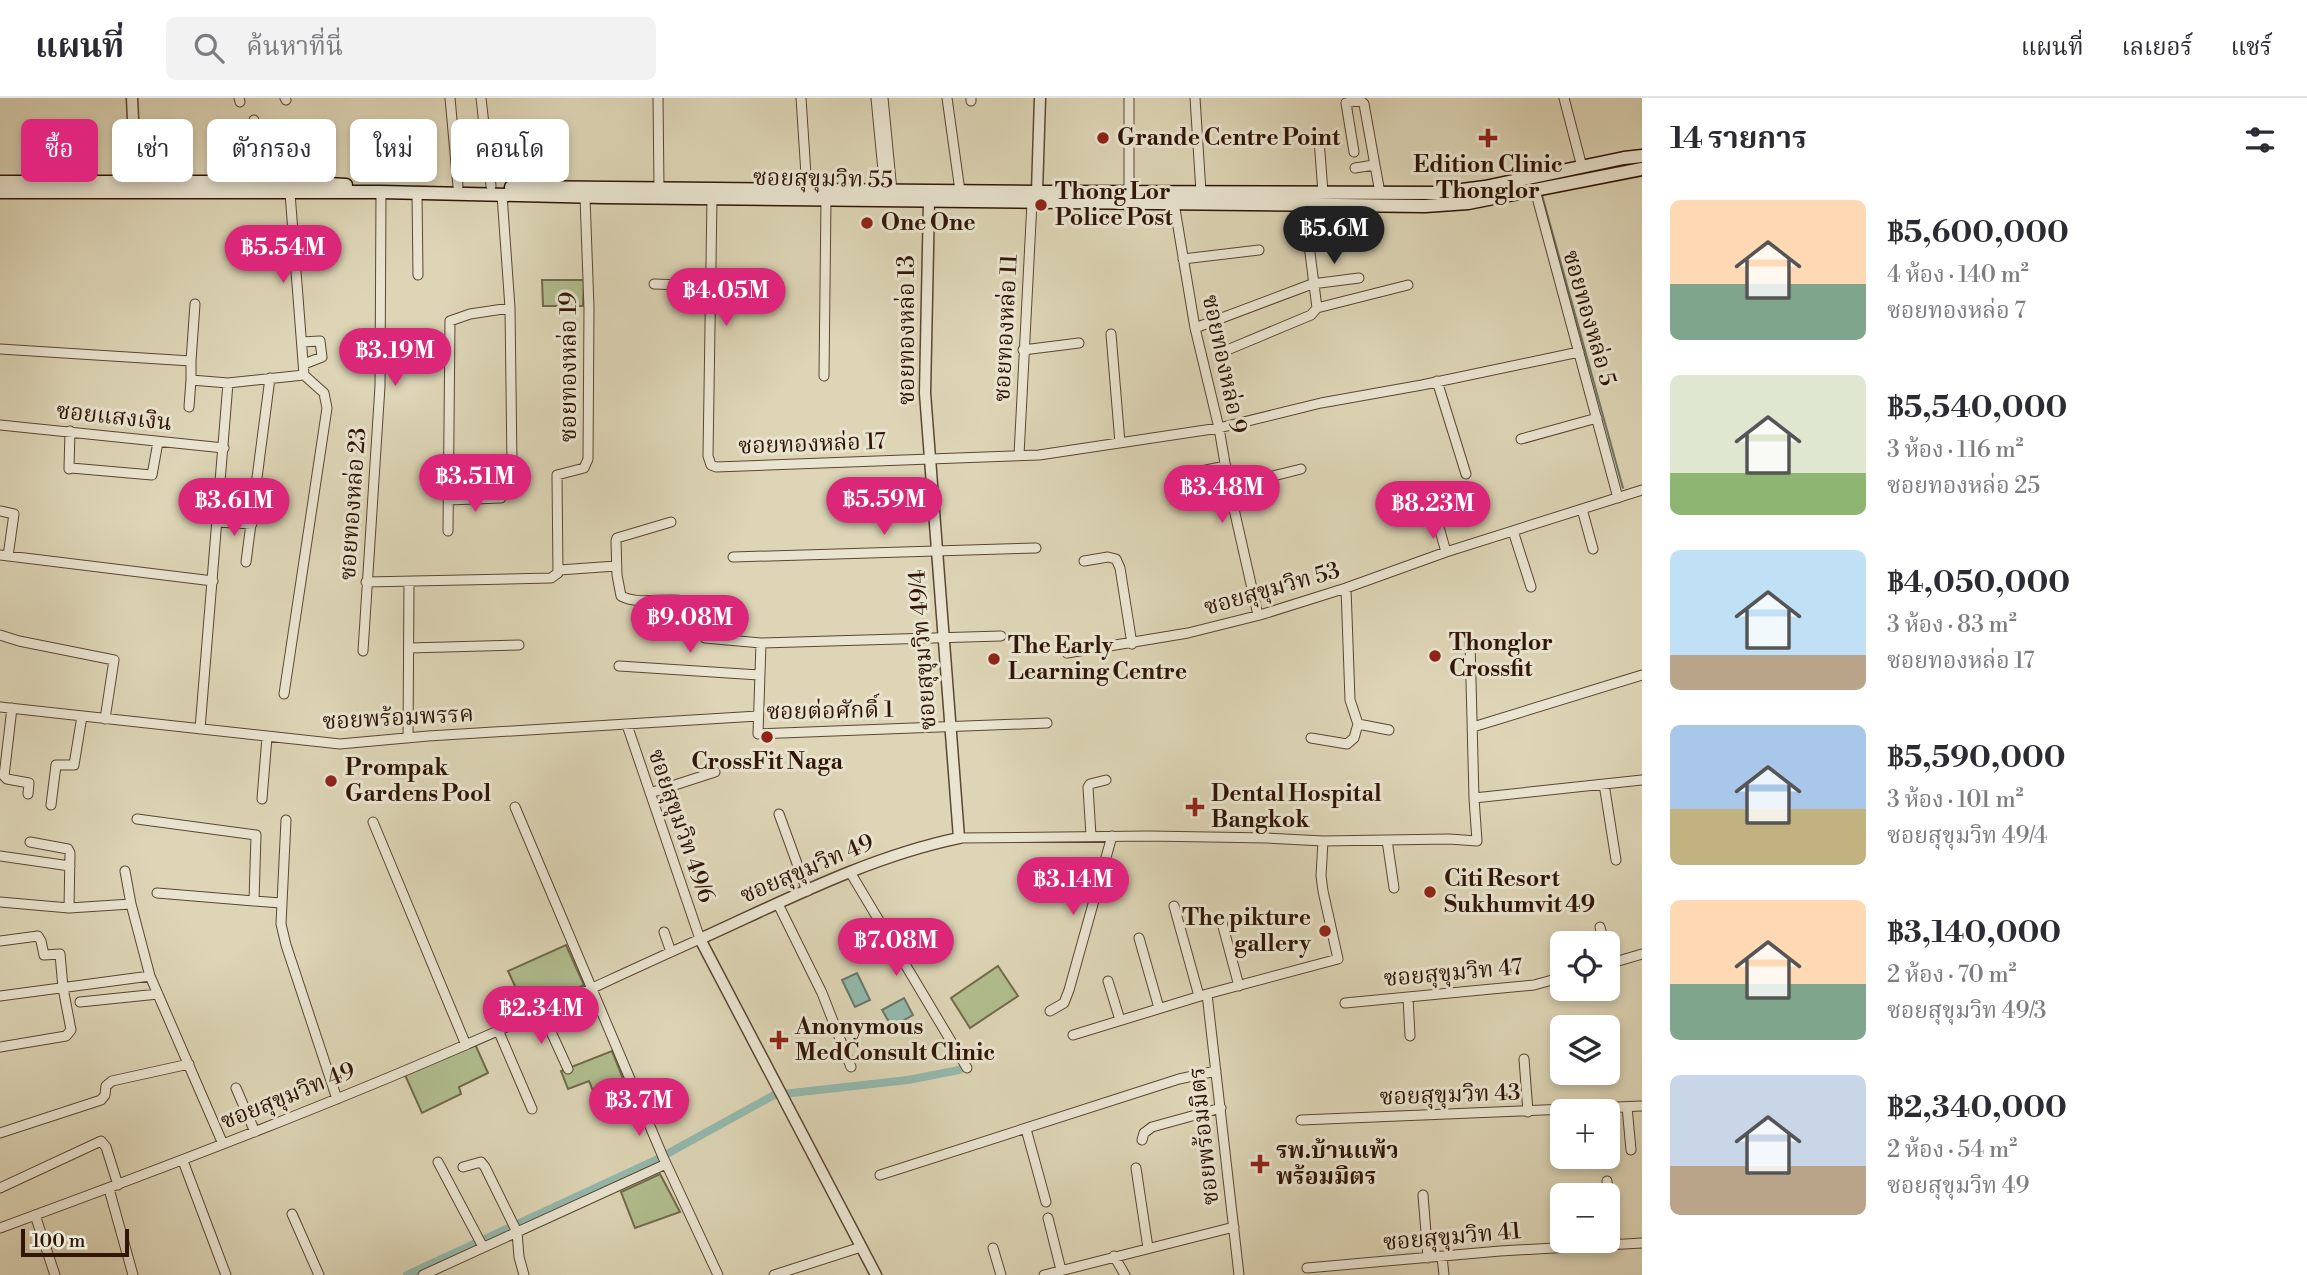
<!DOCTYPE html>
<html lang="th">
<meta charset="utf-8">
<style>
:root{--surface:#fff;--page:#f2f2f3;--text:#2b2b33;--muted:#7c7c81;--line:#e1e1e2;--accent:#db2777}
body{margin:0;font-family:"Libre Bodoni","Noto Serif Thai",serif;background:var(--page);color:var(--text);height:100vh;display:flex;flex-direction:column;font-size:26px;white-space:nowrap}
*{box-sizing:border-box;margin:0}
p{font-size:23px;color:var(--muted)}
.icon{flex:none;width:38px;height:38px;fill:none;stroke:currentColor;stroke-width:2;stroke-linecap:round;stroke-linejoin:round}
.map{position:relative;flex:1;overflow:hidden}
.sheet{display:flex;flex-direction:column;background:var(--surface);width:665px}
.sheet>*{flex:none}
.guide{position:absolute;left:21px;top:21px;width:665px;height:63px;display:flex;gap:14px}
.fabs{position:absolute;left:1550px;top:833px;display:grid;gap:14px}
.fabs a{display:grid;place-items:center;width:70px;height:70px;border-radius:10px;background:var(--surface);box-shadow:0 4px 10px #0003;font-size:35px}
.scale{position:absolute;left:21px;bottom:18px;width:108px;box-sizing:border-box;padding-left:7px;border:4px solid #301606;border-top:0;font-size:19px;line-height:24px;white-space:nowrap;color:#301606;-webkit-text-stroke:5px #e9e4d0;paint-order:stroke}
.price{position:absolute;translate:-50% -60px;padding:0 16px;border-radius:24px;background:var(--accent);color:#fff;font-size:23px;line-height:46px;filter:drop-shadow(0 2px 4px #0008)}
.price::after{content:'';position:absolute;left:50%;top:42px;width:21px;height:16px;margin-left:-10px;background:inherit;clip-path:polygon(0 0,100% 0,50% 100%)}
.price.current{background:#222;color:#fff}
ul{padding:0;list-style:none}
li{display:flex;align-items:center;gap:21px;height:175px;padding:0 28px}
li span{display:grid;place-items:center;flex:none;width:196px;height:140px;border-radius:10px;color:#555}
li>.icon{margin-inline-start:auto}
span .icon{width:84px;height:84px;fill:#fffc;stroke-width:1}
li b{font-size:30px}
h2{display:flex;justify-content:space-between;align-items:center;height:84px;padding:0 28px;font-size:30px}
.chip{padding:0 24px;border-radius:10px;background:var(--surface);box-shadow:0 4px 10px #0003;font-size:24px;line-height:63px}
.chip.current{background:var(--accent);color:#fff}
header{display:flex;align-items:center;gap:42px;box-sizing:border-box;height:98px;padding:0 35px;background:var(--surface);border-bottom:2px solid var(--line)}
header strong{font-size:33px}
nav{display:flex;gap:38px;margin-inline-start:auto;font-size:24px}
.search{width:490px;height:63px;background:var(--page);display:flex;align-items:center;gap:18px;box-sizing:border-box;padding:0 24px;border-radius:10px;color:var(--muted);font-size:26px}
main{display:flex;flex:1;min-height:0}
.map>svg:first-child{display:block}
.green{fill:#b0bd8e;stroke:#706a4a;stroke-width:2}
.water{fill:#93b9ad;stroke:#6b786a;stroke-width:2}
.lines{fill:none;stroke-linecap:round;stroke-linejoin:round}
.stream{stroke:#6b786a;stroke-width:2}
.canal{stroke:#93b9ad;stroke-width:8}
.minor-casing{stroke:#5b4632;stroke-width:11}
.tertiary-casing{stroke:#5b4632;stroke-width:13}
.secondary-casing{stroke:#301606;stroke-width:15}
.minor{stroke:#e9e4d0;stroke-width:9}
.tertiary{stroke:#e9e4d0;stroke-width:10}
.secondary{stroke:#e9e4d0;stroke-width:12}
.poi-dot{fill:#8f2418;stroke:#e9e4d0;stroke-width:2.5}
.labels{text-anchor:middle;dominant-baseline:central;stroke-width:6;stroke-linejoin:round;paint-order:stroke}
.poi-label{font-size:23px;font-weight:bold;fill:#301606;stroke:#e9e4d0;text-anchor:start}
.street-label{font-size:23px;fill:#301606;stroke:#e9e4d0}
</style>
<header>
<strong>แผนที่</strong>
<div class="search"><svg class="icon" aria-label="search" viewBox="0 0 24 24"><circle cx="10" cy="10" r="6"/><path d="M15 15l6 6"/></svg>ค้นหาที่นี่</div>
<nav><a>แผนที่</a><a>เลเยอร์</a><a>แชร์</a></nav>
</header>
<main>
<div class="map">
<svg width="1642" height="1177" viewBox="0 0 1642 1177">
<rect width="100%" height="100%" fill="#ddd5b6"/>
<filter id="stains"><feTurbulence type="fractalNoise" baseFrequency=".00286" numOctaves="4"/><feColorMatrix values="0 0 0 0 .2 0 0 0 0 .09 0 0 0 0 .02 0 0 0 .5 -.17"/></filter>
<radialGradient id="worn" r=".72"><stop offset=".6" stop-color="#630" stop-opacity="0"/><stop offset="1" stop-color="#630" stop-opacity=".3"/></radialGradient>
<path class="green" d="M542 182H584L583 208H543Z
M566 847 584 887 526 912 508 873Z
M998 868 1018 898 970 930 951 900Z
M475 946 488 975 459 989 461 996 422 1015 405 977Z
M612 953 632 1004 602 1016 589 983 568 991 561 973Z
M660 1076 680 1114 635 1130 621 1094Z"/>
<path class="water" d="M857 875 870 902 855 909 842 882Z
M904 900 913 917 892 929 882 912Z"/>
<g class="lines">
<path class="stream" d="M1542 97 1623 390"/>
<path class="canal" d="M407 1177 656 1062 774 997 908 982 959 972"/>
<defs>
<path id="minor" d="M239 0 240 4
M285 0 286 2
M450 0 458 88
M481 0 491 88
M658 0 659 89
M801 0 807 92
M876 0 885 93
M883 0 892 93
M947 0 960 93
M971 0V3
M1195 0 1201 94
M1564 0 1582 69
M254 22 257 84
M1319 41 1323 95
M1354 54 1346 5 1360 2 1364 6 1380 95
M1355 70 1374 67
M1535 92 1618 400
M1129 93V1
M290 95 304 277
M417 95 418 177
M502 97 510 210 512 367
M712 100 708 358 711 367 716 369 1039 357 1219 330 1321 305 1422 287 1579 254
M1174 105 1195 230 1219 330 1229 389 1258 517
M1304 108 1317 210
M1183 161 1259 152
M654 186 712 188
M1195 230 1312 186 1359 180
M1111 236 1120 345
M302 244 320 243 322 259 304 266
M0 251 191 263V282L228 285 304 277
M1023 252 1079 245
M1220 255 1311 217 1317 210 1408 187
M191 263 195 206
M824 278 826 101
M1437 283 1466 376
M189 309 191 282
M0 327 224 350
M70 333 69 371 71 370 152 377 158 344
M1521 341 1597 320
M1019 357 1032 104
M1191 375 1226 368
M1229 389 1301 371
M448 402 501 400
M1433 408 1446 454
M1582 411 1593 451
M0 413 14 416 8 458
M217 424 252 426
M671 424 617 440 616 443 617 477 621 498C644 510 674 494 697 508L705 540 761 545 1001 538
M448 433 450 223 470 216 510 210
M1513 433 1531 489
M0 457 213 483
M733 459 1036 450
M1084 463 1108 459 1116 461 1120 470 1132 546
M246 464 270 280
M559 472 616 468
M366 484 551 480 558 475 557 377 584 370 588 361 589 210 585 99
M0 537 19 543 114 562 105 621
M761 545 758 636 1047 625
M409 550 519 547
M363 553 380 288 381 94
M1067 555 1188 535 1260 517 1346 490 1446 454 1642 392
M619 568 759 577
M284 596 327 310 324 295 304 277
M0 609 340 646 428 638 758 618
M12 610 4 678 7 681 29 685 28 696
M1358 626 1389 632
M1473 629 1642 577
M200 631 228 285
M408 640 409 484
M1311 640 1347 646 1354 640 1358 626 1350 602 1346 490
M1604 686 1616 762
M650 695 715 674
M1474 700 1642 682
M262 701 267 639
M51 707 56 667H74L82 618
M515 709 663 1059 718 1177
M779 716 807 793
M137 721 256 737 254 803 281 805
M286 722 281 826 286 847 337 1001
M373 724 466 947
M1091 738 1088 689 1090 686 1106 682
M959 740 1149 738 1267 740 1323 743 1449 741 1477 743 1474 700 1470 544
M1387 742 1394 790
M30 744 68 751 70 755 69 810
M0 758 70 768
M125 773 131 806 150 878 223 1046
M850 774 967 970
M157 795 254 803
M0 804 69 810 131 806
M778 806 822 895 851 969
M1174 808 1199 898
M1221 821 1239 888
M1600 829 1604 845
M664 834 671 854
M1139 840 1159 910
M0 843 38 838 41 843 44 857 60 856 63 890 71 932 66 938 0 949
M1558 843 1563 857
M1608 866 1642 856
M1108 883 1120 922
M1207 896 1239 1177
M0 898 150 878
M1408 899 1410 938
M80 904 158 896
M1345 905 1534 887 1563 879
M541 912 568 971
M1050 913 1064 905 1069 892 1112 738
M498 932 532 1011
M1073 937 1207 896 1338 861 1323 793 1321 778 1323 743
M1524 961 1528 1014
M236 990 255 1034
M1627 1009 1631 1052
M1301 1022 1642 1008
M1026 1031 1046 1104
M0 1035 101 1002 105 997 106 988 112 983 189 966
M1142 1042 1144 1035 1152 1029 1221 1010
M183 1063 226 1177
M438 1064 483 1149
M463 1069 481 1064 485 1069 517 1134 519 1159 524 1177
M1136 1070 1148 1150
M880 1077 1179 981 1216 973
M1607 1083 1608 1097
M0 1090 101 1043 106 1049 118 1087
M109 1091 133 1177
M1423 1097 1428 1160
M1608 1099 1612 1147
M292 1116 319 1177
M35 1117 55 1177
M1048 1120 1061 1172
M0 1130C156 1073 311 1014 463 948 543 914 621 876 700 841L627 627
M993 1150 1001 1177
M1114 1158 1125 1177
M1442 1159 1444 1177
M1307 1170 1500 1153 1642 1145
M423 1177 666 1066
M774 1177 861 1149
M1044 1177 1234 1129"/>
<path id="tertiary" d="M132 0 136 84
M1037 94 1040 0
M876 1177 700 841C784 803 868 759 959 740L925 295 929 103"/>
<path id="secondary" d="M0 84H290L346 87
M511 89 1037 94 1439 95 1485 89 1624 60 1642 58
M0 94H381L603 99 1425 108 1468 105 1642 71"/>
</defs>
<use href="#minor" class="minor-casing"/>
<use href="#tertiary" class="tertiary-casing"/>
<use href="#secondary" class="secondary-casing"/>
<use href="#minor" class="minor"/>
<use href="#tertiary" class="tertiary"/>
<use href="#secondary" class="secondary"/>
</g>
<g class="poi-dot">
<circle cx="1103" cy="40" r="7"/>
<path d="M1484.5 29.5h7v7h7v7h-7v7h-7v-7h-7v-7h7z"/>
<circle cx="1041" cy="107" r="7"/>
<circle cx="867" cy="125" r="7"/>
<circle cx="1435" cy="558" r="7"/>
<circle cx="994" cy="561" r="7"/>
<circle cx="767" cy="639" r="7"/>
<circle cx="331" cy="683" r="7"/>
<path d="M1191.5 698.5h7v7h7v7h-7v7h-7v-7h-7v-7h7z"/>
<circle cx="1430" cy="794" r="7"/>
<circle cx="1325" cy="833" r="7"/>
<path d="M775.5 931.5h7v7h7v7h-7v7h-7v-7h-7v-7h7z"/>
<path d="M1256.5 1055.5h7v7h7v7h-7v7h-7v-7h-7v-7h7z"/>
</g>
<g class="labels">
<g class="poi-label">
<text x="1117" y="40">Grande Centre Point</text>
<text x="1488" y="67" text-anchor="middle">Edition Clinic<tspan x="1488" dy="26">Thonglor</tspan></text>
<text x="1055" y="94">Thong Lor<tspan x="1055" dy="26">Police Post</tspan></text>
<text x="881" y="125">One One</text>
<text x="1449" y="545">Thonglor<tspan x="1449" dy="26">Crossfit</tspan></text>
<text x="1008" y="548">The Early<tspan x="1008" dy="26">Learning Centre</tspan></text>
<text x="767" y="664" text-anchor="middle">CrossFit Naga</text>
<text x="345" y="670">Prompak<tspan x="345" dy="26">Gardens Pool</tspan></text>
<text x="1211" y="696">Dental Hospital<tspan x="1211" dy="26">Bangkok</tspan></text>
<text x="1444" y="781">Citi Resort<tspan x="1444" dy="26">Sukhumvit 49</tspan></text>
<text x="1311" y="820" text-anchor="end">The pikture<tspan x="1311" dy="26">gallery</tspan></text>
<text x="795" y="929">Anonymous<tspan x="795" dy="26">MedConsult Clinic</tspan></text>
<text x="1276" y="1053">รพ.บ้านแพ้ว<tspan x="1276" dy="26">พร้อมมิตร</tspan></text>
</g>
<g class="street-label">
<text transform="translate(823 81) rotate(1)">ซอยสุขุมวิท 55</text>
<text transform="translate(1589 220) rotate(74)">ซอยทองหล่อ 5</text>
<text transform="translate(1006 230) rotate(-87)">ซอยทองหล่อ 11</text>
<text transform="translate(907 232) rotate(-90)">ซอยทองหล่อ 13</text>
<text transform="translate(1224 266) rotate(78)">ซอยทองหล่อ 9</text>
<text transform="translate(569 269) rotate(-90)">ซอยทองหล่อ 19</text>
<text transform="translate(114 319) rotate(6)">ซอยแสงเงิน</text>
<text transform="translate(812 346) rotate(-2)">ซอยทองหล่อ 17</text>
<text transform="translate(353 406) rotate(-86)">ซอยทองหล่อ 23</text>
<text transform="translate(1272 491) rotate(-16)">ซอยสุขุมวิท 53</text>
<text transform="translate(923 552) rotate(-94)">ซอยสุขุมวิท 49/4</text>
<text transform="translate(830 613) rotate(-1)">ซอยต่อศักดิ์ 1</text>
<text transform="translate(398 620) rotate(-3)">ซอยพร้อมพรรค</text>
<text transform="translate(681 728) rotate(71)">ซอยสุขุมวิท 49/6</text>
<text transform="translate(807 771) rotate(-23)">ซอยสุขุมวิท 49</text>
<text transform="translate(1453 875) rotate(-5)">ซอยสุขุมวิท 47</text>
<text transform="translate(1450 997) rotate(-2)">ซอยสุขุมวิท 43</text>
<text transform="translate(288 998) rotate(-22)">ซอยสุขุมวิท 49</text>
<text transform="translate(1204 1038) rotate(-96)">ซอยพร้อมมิตร</text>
<text transform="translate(1452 1139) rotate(-5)">ซอยสุขุมวิท 41</text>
</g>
</g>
<rect width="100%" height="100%" filter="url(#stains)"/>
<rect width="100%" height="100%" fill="url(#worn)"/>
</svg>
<div class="fabs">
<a><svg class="icon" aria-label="locate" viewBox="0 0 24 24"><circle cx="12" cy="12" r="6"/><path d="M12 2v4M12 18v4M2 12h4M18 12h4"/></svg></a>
<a><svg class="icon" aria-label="layers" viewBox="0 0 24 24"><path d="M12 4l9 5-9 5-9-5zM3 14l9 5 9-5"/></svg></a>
<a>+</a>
<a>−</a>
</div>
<div class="scale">100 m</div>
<b class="price current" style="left:1334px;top:168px">฿5.6M</b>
<b class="price" style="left:283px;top:187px">฿5.54M</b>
<b class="price" style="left:726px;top:230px">฿4.05M</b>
<b class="price" style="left:395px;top:290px">฿3.19M</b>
<b class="price" style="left:475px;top:416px">฿3.51M</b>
<b class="price" style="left:1222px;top:427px">฿3.48M</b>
<b class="price" style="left:884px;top:439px">฿5.59M</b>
<b class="price" style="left:234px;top:440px">฿3.61M</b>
<b class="price" style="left:1433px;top:443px">฿8.23M</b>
<b class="price" style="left:690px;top:557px">฿9.08M</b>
<b class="price" style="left:1073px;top:819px">฿3.14M</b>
<b class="price" style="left:896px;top:880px">฿7.08M</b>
<b class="price" style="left:541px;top:948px">฿2.34M</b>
<b class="price" style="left:639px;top:1040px">฿3.7M</b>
<div class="guide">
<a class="chip current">ซื้อ</a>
<a class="chip">เช่า</a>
<a class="chip">ตัวกรอง</a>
<a class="chip">ใหม่</a>
<a class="chip">คอนโด</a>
</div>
</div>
<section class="sheet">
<h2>14 รายการ<svg class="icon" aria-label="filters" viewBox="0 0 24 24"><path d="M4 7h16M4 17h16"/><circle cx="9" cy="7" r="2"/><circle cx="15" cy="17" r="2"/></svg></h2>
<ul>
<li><span style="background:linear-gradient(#ffd9b3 60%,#7fa58c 0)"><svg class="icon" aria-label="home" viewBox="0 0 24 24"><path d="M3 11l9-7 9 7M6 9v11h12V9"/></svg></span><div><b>฿5,600,000</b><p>4 ห้อง · 140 m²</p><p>ซอยทองหล่อ 7</p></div></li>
<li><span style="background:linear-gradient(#dfe7d0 70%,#8fb573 0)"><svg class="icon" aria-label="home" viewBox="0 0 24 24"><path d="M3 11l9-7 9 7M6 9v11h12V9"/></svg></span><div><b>฿5,540,000</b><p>3 ห้อง · 116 m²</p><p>ซอยทองหล่อ 25</p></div></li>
<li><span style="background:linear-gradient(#bfe0f5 75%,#b9a48a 0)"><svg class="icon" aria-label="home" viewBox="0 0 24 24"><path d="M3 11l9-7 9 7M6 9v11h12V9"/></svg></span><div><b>฿4,050,000</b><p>3 ห้อง · 83 m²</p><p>ซอยทองหล่อ 17</p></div></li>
<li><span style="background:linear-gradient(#a9c7e8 60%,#c2b280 0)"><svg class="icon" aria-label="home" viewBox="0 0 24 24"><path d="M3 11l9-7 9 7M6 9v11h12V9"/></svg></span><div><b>฿5,590,000</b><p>3 ห้อง · 101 m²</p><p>ซอยสุขุมวิท 49/4</p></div></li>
<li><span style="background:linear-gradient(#ffd9b3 60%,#7fa58c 0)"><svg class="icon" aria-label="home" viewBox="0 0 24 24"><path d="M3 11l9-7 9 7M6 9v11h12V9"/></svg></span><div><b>฿3,140,000</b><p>2 ห้อง · 70 m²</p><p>ซอยสุขุมวิท 49/3</p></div></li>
<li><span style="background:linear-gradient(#c9d6e8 65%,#b9a48a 0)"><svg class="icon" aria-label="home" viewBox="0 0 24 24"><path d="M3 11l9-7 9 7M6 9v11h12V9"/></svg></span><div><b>฿2,340,000</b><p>2 ห้อง · 54 m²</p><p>ซอยสุขุมวิท 49</p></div></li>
</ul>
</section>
</main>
